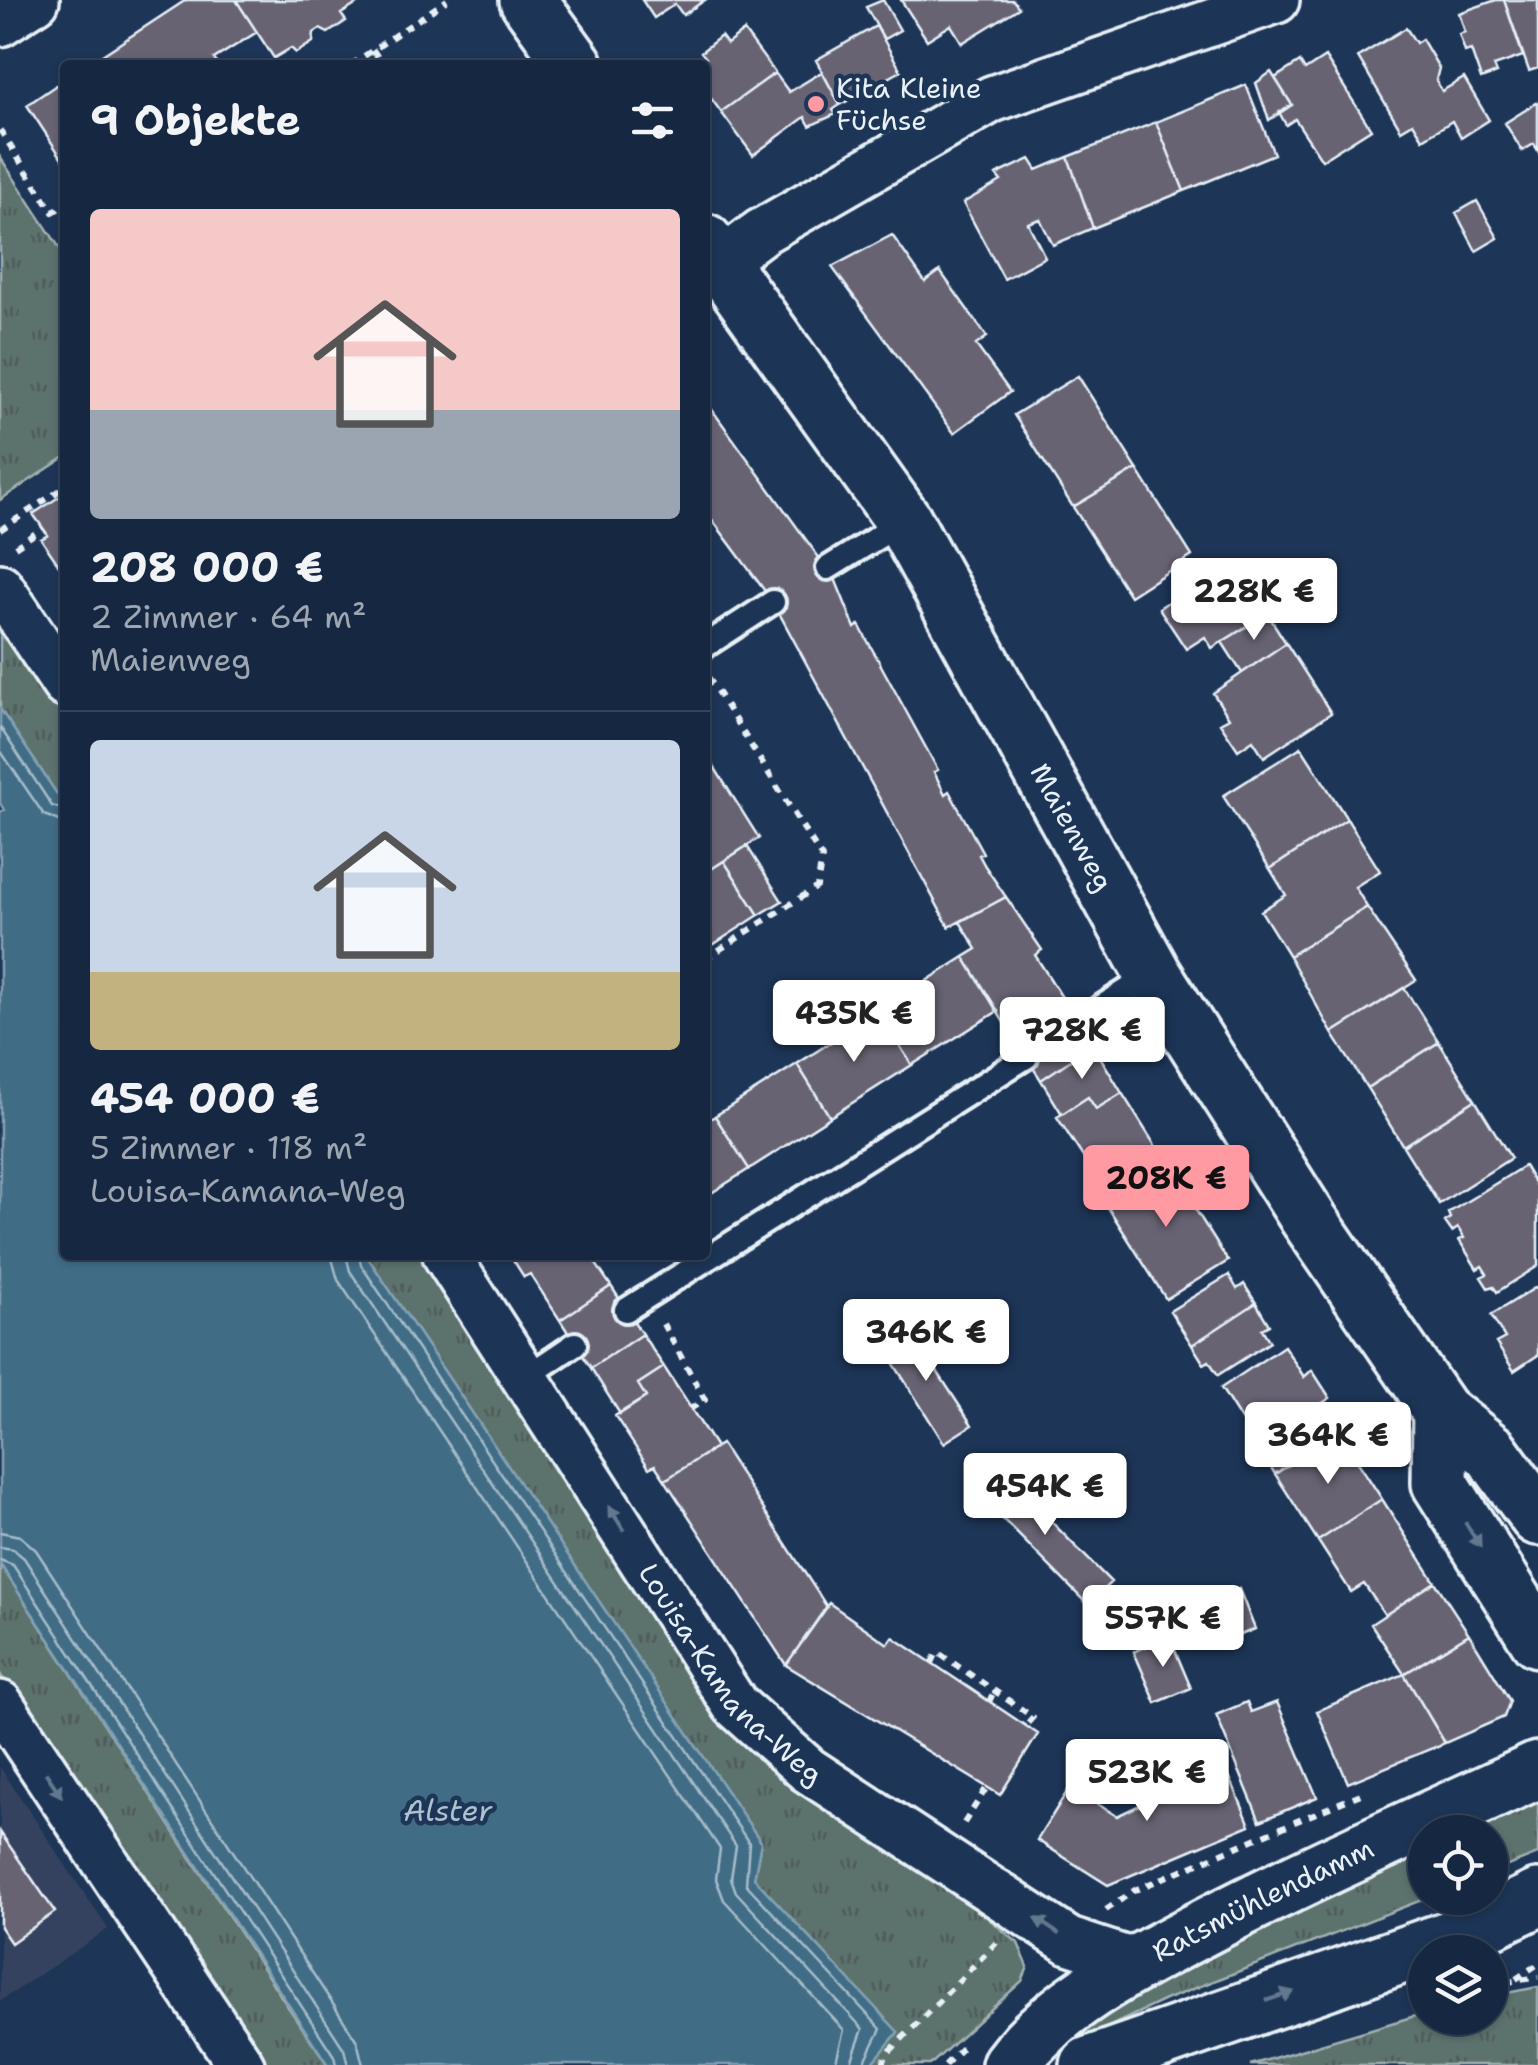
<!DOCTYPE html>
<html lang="de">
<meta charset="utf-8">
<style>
:root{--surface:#162841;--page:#23344c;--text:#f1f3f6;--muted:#9ea6b1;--line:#35445a;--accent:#ff9aa2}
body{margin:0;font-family:"Shantell Sans",sans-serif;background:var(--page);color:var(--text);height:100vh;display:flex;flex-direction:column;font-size:38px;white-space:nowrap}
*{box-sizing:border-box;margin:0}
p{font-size:32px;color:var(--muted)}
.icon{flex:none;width:55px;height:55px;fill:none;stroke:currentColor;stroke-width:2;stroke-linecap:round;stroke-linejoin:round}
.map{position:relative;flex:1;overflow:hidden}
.details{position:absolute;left:60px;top:60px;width:650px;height:1200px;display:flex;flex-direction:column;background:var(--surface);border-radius:10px;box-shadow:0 2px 8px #0004,0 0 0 2px var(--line)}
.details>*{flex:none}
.tools{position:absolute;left:1408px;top:1815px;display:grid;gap:20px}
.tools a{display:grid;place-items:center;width:100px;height:100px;border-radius:50%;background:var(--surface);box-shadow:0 2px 8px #0004,0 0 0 2px var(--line);font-size:50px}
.price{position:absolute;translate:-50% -85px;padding:0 22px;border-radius:10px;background:#fff;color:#222;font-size:32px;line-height:65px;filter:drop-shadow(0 2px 5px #0008)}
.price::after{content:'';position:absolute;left:50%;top:60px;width:30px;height:22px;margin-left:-15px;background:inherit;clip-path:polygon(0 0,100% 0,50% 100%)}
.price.on{background:var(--accent);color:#111}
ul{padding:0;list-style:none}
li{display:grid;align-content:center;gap:20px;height:530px;padding:0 30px}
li+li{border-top:2px solid var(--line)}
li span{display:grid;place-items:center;height:310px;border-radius:10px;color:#555}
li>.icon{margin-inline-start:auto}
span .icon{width:180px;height:180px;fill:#fffc;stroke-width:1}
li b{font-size:42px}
h2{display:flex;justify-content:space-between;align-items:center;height:120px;padding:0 30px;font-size:42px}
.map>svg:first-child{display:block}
.built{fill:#34435f}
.grass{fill:url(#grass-tufts);stroke:#a2b2b2;stroke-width:2.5}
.water{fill:#406c86;stroke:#83a1b4;stroke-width:2.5}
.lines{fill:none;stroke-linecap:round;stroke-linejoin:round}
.shore{stroke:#a5bcca;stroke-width:2.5}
.building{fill:#686473;stroke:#e8f1f8;stroke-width:2.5}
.service-casing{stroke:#e8f1f8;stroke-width:30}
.minor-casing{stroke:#e8f1f8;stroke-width:52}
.tertiary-casing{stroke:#e8f1f8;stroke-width:62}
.secondary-casing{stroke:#e8f1f8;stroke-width:62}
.path{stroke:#e8f1f8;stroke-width:6;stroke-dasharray:8 8;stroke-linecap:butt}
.service{stroke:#1d3557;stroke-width:22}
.minor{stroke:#1d3557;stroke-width:45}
.tertiary{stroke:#1d3557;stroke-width:55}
.secondary{stroke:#1d3557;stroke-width:55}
.oneway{fill:#64778f}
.poi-dot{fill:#ff9aa2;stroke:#1d3557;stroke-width:4}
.labels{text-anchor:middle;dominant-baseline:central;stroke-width:9;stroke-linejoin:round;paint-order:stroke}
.poi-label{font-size:28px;fill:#e8f1f8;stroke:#1d3557;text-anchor:start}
.street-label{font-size:28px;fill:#e8f1f8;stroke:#1d3557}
.water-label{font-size:30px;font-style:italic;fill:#adc2d0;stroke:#1d3557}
</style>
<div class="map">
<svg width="1538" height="2065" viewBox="0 0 1538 2065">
<defs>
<pattern id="grass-tufts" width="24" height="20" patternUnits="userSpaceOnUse" patternTransform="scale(2.5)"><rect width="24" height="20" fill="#5c726d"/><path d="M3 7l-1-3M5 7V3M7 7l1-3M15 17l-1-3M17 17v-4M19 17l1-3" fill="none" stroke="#505b5a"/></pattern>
</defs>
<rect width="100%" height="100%" fill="#1d3557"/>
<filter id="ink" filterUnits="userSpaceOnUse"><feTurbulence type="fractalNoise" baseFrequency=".01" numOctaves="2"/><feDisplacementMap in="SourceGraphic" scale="20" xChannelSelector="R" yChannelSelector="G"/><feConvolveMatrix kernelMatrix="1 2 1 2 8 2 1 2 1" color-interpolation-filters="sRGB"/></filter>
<g filter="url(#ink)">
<path class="built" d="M0 1767 108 1929 0 2001Z"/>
<path class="grass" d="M0 157 65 256V457L0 500Z
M0 617 65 713V806L0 709Z
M366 1255H432L713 1689 1018 1943 1028 1967 1022 1981 930 2065H871L898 2032 754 1878 761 1842Z
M0 1564 286 2004 328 2065H261L0 1674Z
M1538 1795V1854L1490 1873V1832H1452Z
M1425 1845 1427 1898 1165 2000 1045 2057 1153 1976Z
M1538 1987V2065H1250L1425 2013V2018H1490V1996Z"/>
<path class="water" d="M0 709 65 806V1255H366L761 1842 754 1878 898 2032 871 2065H328L0 1564V812L4 810 0 803Z"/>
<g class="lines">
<path class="shore" d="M0 727 52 806 65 810
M0 750 44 815 65 823
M331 1255 338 1280 720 1849 716 1879 724 1900 844 2030 835 2065
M346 1255 350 1271 736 1846 731 1878 736 1892 863 2029 850 2065
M359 1255 361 1265 749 1843 746 1884 881 2029 863 2065
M0 1532 20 1536 36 1550 357 2041 363 2065
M0 1547 13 1549 24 1558 344 2049 348 2065
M0 1560 13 1565 334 2056 336 2065"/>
</g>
<path class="building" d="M186 0H236L257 32 214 59 218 65H87Z
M236 0H359L360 2 341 14 346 21 328 33 320 29 314 33 313 42 296 53 291 48 274 58Z
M642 0H705L683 15 675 4 654 18Z
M883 0 900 30 884 39 866 7Z
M901 0H1013L1019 8 962 43 951 25 927 40Z
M1496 0H1504L1523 56 1494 66 1497 73 1481 79 1471 50 1465 52 1459 34 1465 32 1459 13Z
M1504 0H1538V68L1529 71Z
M876 26 901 71 840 105 816 60Z
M1406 28 1416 43 1422 39 1439 68 1436 80 1442 91 1464 78 1489 120 1461 138 1452 121 1423 139 1413 123 1401 130 1358 57Z
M744 31 775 73 721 112 705 90V65H697L706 58 701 52 721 36 727 44Z
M1325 57 1371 129 1322 160 1295 119 1286 125 1279 112 1292 105 1275 78 1300 62 1305 70Z
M822 72 840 105 833 110 836 114 810 126 805 117 753 155 721 112 775 73 789 92Z
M1271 72 1292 105 1269 120 1256 83Z
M65 79V159L63 160 27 105Z
M1246 85 1274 154 1184 191 1156 122Z
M1538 102V151L1534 144 1522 151 1505 123Z
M1156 122 1184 191 1093 228 1068 157Z
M1068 157 1093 228 1053 245 1040 219 1028 223 1045 257 1004 279 963 203 1001 181 996 175 1030 159 1037 170Z
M1477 201 1498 238 1476 251 1456 213Z
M892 235 925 282 940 271 987 337 976 345 1010 392 954 433 832 267Z
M1078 376 1137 469 1073 507 1014 415Z
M705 400 836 581 855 628 859 625 938 770 934 772 945 794 949 791 983 853 979 855 985 866 1006 897 949 927 773 602 705 510Z
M1137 469 1192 556 1130 596 1073 507Z
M65 493V574L41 539 48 535 33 514Z
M1214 572 1249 625 1212 648 1205 637 1186 649 1159 608Z
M1267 613 1286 643 1242 673 1222 642Z
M1286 643 1331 713 1264 757 1253 740 1238 750 1220 723 1229 718 1213 693Z
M1301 747 1347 819 1270 869 1223 796Z
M706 754 759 838 705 873V755Z
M1347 819 1380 871 1355 887 1367 907 1289 956 1261 911 1286 895 1270 869Z
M747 846 782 901 759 915 724 861Z
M724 861 759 915 705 950V873Z
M1006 897 1042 950 1035 955 1063 999 1011 1034 964 957 977 949 960 922Z
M1367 907 1416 980 1332 1033 1289 956Z
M964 957 998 1011 912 1065 878 1012Z
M1404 988 1439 1042 1367 1088 1332 1033Z
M1063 999 1093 1045 1041 1080 1011 1034Z
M878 1012 912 1065 830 1117 797 1064Z
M1439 1042 1475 1100 1403 1146 1367 1088Z
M1093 1045 1122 1093 1096 1109 1088 1097 1062 1114 1041 1080Z
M797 1064 830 1117 749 1169 715 1116Z
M1122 1093 1165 1161 1109 1197 1057 1117 1088 1097 1096 1109Z
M1475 1100 1511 1158 1439 1204 1403 1146Z
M715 1116 749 1169 705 1197V1122Z
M1165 1161 1228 1261 1166 1299 1104 1201Z
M1524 1166 1538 1189V1266L1497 1292 1493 1286 1488 1288 1481 1277 1487 1274 1482 1266 1477 1269 1459 1240 1464 1238 1458 1228 1452 1232 1445 1222 1450 1218 1448 1213Z
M510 1255H590L611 1286 560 1320 530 1274 524 1277Z
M1229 1275 1237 1289 1244 1284 1256 1303 1192 1345 1170 1311Z
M611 1286 642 1334 591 1368 560 1320Z
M1538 1286V1355L1514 1371 1496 1343 1505 1338 1491 1315Z
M1256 1303 1269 1325 1262 1329 1270 1342 1218 1375 1209 1361 1204 1364 1192 1345Z
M907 1325 972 1425 944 1443 880 1342Z
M642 1334 664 1367 638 1384 646 1397 620 1414 591 1368Z
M1284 1346 1304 1377 1312 1370 1330 1398 1321 1404 1339 1433 1275 1474 1221 1388Z
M664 1367 716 1447 665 1480 655 1465 649 1468 615 1416 646 1397 638 1384Z
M1339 1433 1382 1499 1318 1541 1275 1474Z
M721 1444 827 1607 786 1665 665 1480Z
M1002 1472 1111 1582 1088 1605 978 1494Z
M1382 1499 1435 1582 1385 1615 1364 1584 1351 1592 1318 1541Z
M1435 1582 1469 1634 1404 1674 1371 1624Z
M1239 1589 1255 1629 1219 1644 1203 1604Z
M829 1603 888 1644 893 1637 1038 1734 1000 1795 786 1665Z
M1469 1634 1510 1701 1504 1717 1445 1743 1404 1674Z
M1169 1636 1191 1688 1156 1703 1134 1652Z
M1404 1674 1445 1743 1348 1783 1317 1711Z
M1247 1702 1251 1712 1277 1702 1317 1797 1260 1821 1216 1715Z
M1220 1754 1250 1825 1108 1885 1037 1840 1070 1787 1117 1816 1163 1794 1158 1783Z
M0 1832 55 1912 11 1943 0 1927Z"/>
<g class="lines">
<defs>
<path id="service" d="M828 568 904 521
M705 646 773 602
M1078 1022 1153 974
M626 1310 1026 1057
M526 1377 575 1344"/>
<g id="minor">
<path d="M0 23 36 0"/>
<path d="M720 263 761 232 992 99 1276 0"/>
<path d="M0 587 65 684"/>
<path id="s1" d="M446 1255 735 1705 808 1770 1069 1941 1136 1963"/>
<path d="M0 1704 241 2065"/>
</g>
<g id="tertiary">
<path d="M528 0 575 65"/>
<path id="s2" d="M705 242 904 521 1153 974 1310 1221 1441 1412 1491 1452 1538 1517"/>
<path d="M1441 1412 1440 1483 1538 1639"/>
</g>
<g id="secondary">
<path id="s3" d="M1010 2065C1058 2000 1137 1963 1207 1926 1315 1870 1427 1821 1538 1770"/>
<path d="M1089 2065 1466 1933 1538 1898"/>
</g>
</defs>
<use href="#service" class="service-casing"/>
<use href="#minor" class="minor-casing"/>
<use href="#tertiary" class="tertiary-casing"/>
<use href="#secondary" class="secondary-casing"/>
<path class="path" d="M373 50 383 65
M351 65 447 0
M0 130 53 212 65 205
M0 530 65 487
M15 547 43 528
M705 959 817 887 822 858 708 677
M663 1324 705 1400 690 1409
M932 1663 937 1652 1033 1717 1026 1725
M989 1702 994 1691
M964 1823 987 1787
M1106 1910 1135 1890 1363 1793
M1516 1979 1538 1964
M1490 1985 1538 1977
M883 2065 886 2055 997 1942
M945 2065 964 2046"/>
<use href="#service" class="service"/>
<use href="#minor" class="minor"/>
<use href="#tertiary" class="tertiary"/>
<use href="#secondary" class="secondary"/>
</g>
<defs><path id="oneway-solid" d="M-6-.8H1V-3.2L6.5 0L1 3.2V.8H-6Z" transform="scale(2.5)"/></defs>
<g class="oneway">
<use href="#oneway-solid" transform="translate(616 1518) rotate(-122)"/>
<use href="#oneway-solid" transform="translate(1473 1535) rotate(58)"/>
<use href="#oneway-solid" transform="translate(54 1785) rotate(56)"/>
<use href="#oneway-solid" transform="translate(1047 1926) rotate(-146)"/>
<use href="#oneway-solid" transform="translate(1280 1996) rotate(-19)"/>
</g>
</g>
<circle class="poi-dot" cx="816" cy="104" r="10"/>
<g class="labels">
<g class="poi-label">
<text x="836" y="88">Kita Kleine<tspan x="836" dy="32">Füchse</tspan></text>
</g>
<g class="street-label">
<text stroke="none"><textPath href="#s2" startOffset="692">Maienweg</textPath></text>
<text stroke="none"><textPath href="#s1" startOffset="508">Louisa-Kamana-Weg</textPath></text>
<text stroke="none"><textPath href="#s3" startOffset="305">Ratsmühlendamm</textPath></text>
</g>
<g class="water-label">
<text x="448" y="1810">Alster</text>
</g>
</g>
</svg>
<div class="tools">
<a><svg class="icon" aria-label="locate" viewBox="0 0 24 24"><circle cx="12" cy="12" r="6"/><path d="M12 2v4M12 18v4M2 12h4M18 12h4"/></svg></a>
<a><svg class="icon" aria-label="layers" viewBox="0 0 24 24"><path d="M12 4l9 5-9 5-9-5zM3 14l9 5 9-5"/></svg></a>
</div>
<b class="price" style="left:1254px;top:643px">228K €</b>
<b class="price" style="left:854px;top:1065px">435K €</b>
<b class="price" style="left:1082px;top:1082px">728K €</b>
<b class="price on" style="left:1166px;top:1230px">208K €</b>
<b class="price" style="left:926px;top:1384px">346K €</b>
<b class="price" style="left:1328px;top:1487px">364K €</b>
<b class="price" style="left:1045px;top:1538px">454K €</b>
<b class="price" style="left:1163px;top:1670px">557K €</b>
<b class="price" style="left:1147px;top:1824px">523K €</b>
<section class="details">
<h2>9 Objekte<svg class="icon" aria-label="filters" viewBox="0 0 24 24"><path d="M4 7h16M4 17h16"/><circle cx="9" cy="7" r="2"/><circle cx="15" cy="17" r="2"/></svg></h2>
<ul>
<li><span style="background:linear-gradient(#f6c9c9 65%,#9aa5b1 0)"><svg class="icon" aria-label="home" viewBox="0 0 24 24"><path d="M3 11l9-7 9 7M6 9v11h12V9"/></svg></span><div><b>208 000 €</b><p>2 Zimmer · 64 m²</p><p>Maienweg</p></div></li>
<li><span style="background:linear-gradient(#c9d6e8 75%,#c2b280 0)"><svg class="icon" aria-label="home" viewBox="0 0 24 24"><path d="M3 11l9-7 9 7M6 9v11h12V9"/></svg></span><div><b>454 000 €</b><p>5 Zimmer · 118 m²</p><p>Louisa-Kamana-Weg</p></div></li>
</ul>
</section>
</div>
